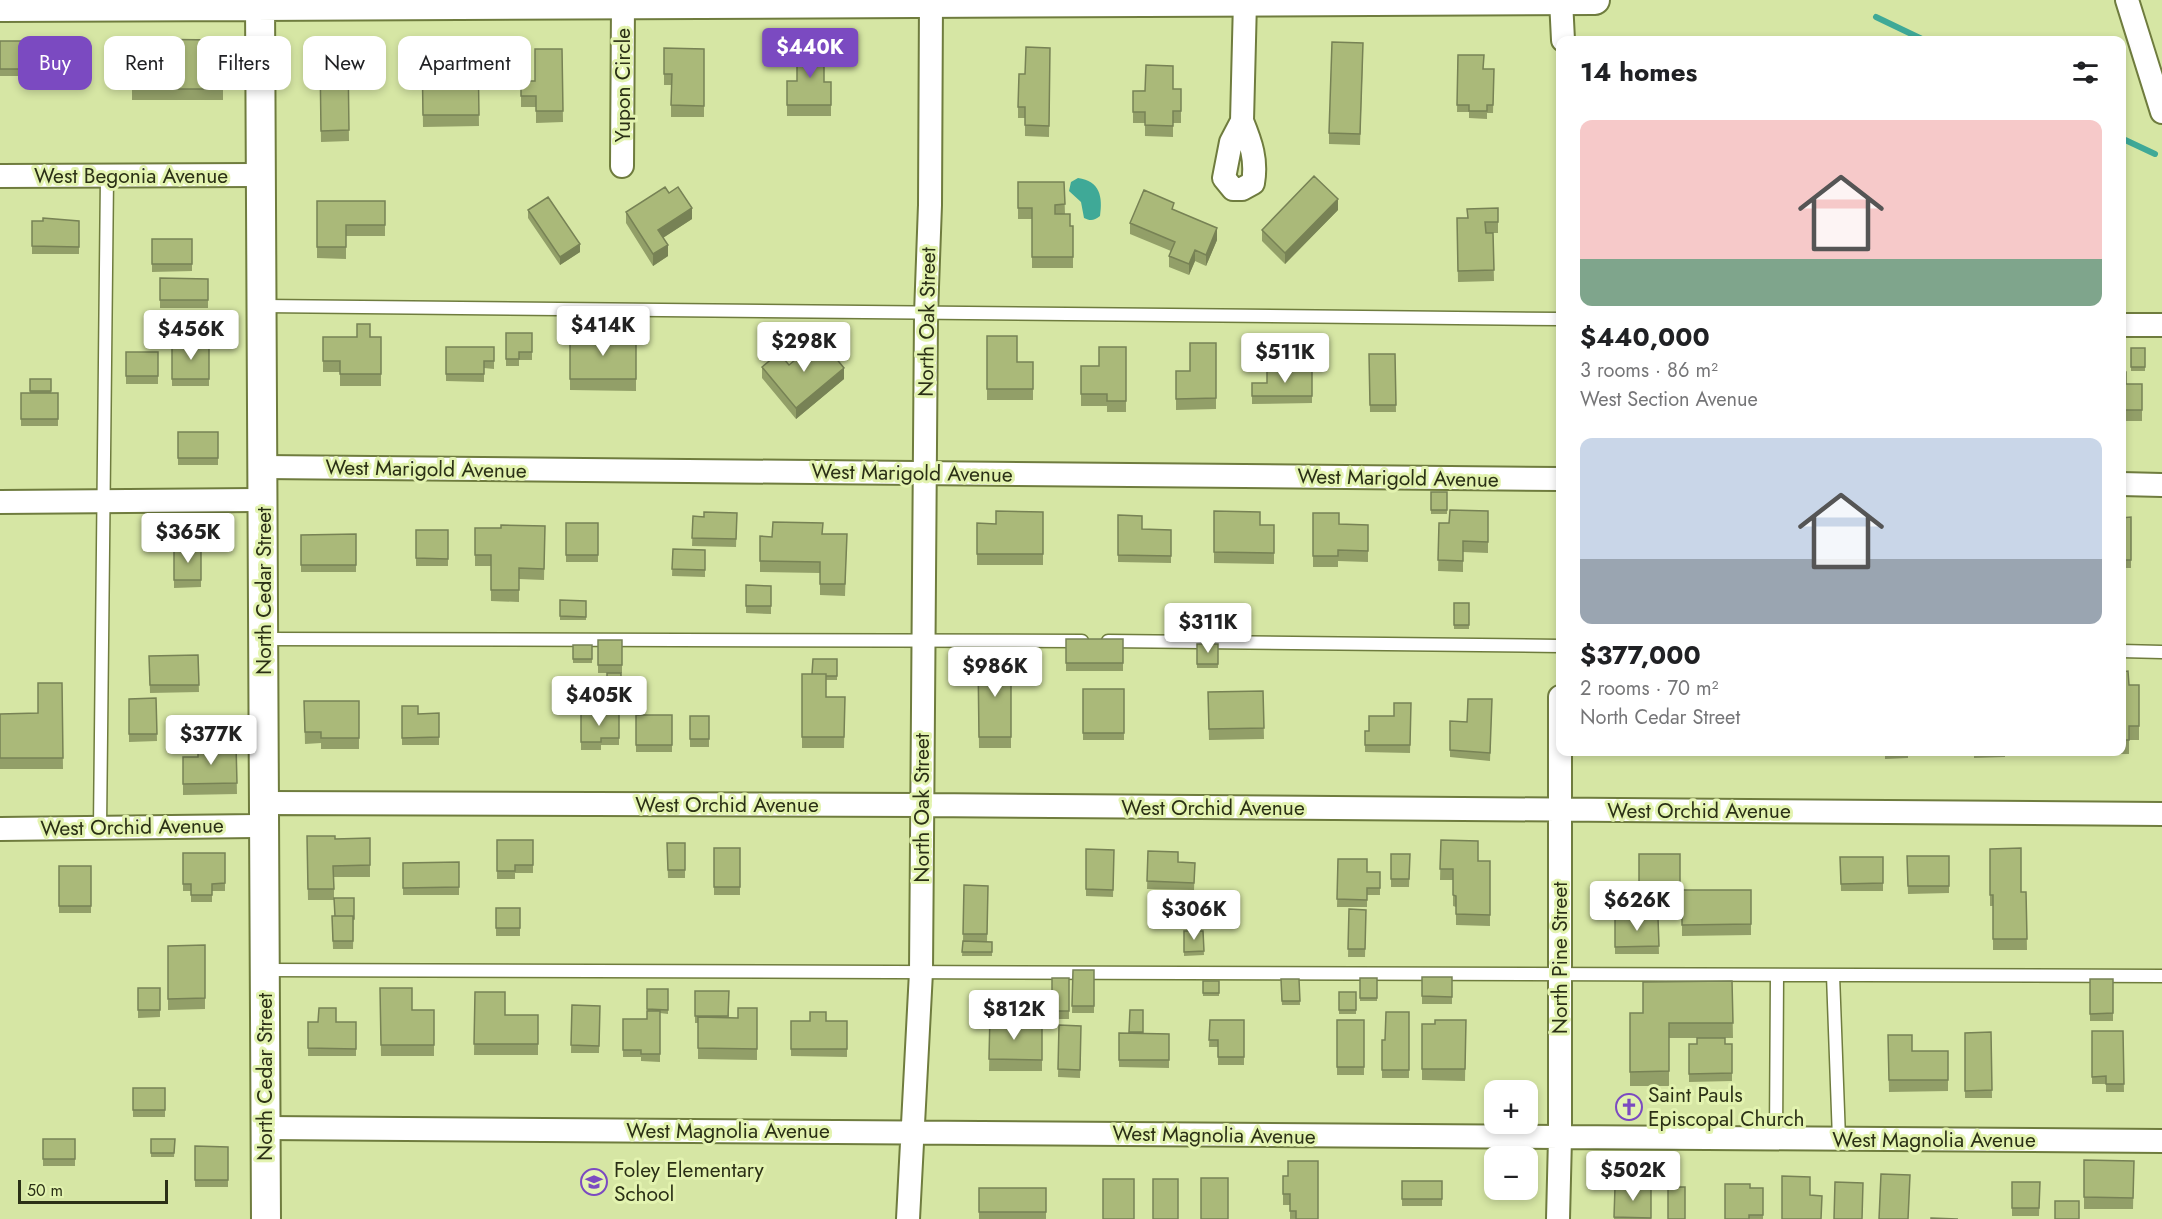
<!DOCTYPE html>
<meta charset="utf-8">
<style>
:root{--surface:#fff;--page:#f2f2f2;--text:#202124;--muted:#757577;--accent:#7b4ac1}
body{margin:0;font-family:Jost,sans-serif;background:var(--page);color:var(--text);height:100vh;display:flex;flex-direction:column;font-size:22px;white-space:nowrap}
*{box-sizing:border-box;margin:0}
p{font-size:20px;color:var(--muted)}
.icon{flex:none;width:33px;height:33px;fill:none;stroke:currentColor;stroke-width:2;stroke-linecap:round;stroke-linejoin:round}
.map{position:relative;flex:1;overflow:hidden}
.panel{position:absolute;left:1556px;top:36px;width:570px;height:720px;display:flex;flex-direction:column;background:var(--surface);border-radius:12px;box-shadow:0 3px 9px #0003}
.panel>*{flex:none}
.banner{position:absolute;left:18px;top:36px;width:570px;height:54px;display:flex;gap:12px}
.tools{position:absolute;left:1484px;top:1080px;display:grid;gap:12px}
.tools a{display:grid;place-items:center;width:54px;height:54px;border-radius:12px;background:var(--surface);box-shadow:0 3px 9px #0003;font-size:30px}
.scale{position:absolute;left:18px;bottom:15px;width:150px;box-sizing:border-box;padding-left:6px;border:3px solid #2b3016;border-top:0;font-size:16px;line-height:21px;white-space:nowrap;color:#2b3016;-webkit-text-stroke:4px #e3f3b0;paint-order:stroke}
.price{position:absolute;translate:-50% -51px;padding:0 14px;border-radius:6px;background:#fff;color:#222;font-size:20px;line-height:39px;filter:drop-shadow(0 2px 3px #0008)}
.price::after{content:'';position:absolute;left:50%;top:36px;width:18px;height:14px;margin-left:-9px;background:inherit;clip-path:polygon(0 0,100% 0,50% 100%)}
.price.on{background:var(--accent);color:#fff}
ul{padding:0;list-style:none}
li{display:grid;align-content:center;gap:12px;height:318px;padding:0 24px}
li span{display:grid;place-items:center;height:186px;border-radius:12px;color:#555}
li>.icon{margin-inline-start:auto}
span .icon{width:108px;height:108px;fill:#fffc;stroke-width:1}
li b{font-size:26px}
h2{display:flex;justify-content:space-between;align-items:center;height:72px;padding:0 24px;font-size:26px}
.chip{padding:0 21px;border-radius:12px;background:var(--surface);box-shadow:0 3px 9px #0003;font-size:21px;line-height:54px}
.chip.on{background:var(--accent);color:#fff}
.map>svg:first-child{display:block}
.water{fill:#3fa997}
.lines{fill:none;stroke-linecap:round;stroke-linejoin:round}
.stream{stroke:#3fa997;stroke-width:6}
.service-casing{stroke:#6f7c3e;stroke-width:15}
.minor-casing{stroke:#6f7c3e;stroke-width:26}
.tertiary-casing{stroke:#6f7c3e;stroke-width:32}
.service{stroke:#fff;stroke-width:12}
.minor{stroke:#fff;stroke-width:22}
.tertiary{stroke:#fff;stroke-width:28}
.wall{fill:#929f68}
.shaded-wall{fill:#778255}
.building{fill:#aab979;stroke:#778255;stroke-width:1.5}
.labels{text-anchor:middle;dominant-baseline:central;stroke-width:6;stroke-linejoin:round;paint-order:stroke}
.street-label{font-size:21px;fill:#2b3016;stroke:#e3f3b0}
.poi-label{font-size:21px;fill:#2b3016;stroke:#e3f3b0;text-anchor:start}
</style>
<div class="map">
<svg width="2162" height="1219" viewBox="0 0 2162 1219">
<rect width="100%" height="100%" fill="#d6e6a4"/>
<path class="water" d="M1078 178C1100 181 1103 197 1100 216 1094 221 1090 221 1084 218L1081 202 1069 191 1071 182Z"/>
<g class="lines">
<path class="stream" d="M1876 17 1924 40
M2121 138 2155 154"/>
<defs>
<path id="service" d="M263 306 1560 319
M264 639 1082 641
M1108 641 1560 646
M2121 651 2162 652
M100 828 107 176
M265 970 2162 976
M1833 975 1839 1139
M1776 1139 1777 975"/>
<path id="minor" d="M1561 0 1563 40
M2127 0 2162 112
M1242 121C1251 143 1257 160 1253 183L1242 189H1233L1224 178 1231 142Z
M1242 121 1245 1
M622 166 623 4
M0 176 262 175
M2121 325H2162
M263 467 1560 479
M2121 484 2162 485
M0 502 263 500
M264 803 922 805 2162 814
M0 829 264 826
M266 1128 2162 1141
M908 1219 921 972 926 314 930 205 931 0
M1558 1219 1560 1138V697"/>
<path id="tertiary" d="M260 0 266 1219
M0 7 1595 0"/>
</defs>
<use href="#service" class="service-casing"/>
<use href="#minor" class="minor-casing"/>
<use href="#tertiary" class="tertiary-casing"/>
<use href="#service" class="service"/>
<use href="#minor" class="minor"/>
<use href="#tertiary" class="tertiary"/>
</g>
<path class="wall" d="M132 39 218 64H223V100H132Z
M0 41H30V76H0Z
M664 48 704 49V117H671V85H664Z
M1050 48 1049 137 1025 136V118H1018V107L1025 74Z
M478 49 479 126 423 127 422 50Z
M562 49 563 122 536 123V107H521V81H535Z
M348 55 349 141 321 142 320 56Z
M1363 55 1360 145 1329 144V133Z
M1458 55 1484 69H1494L1493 113H1487V119L1469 118V112H1457Z
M787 81 831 82V116H787Z
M1173 89 1181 100V123H1173V137L1145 136V123H1133V91Z
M1018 182H1064L1065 214 1070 226H1073V268H1032V219H1018Z
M669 193 692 219 663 238 668 256 653 266 626 223V212Z
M317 201H385V236H346V259L317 258Z
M1498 208V233H1493L1494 281 1458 282 1457 218H1467Z
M528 210 580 252 560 265 528 218Z
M1174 210 1217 240 1206 266 1195 261 1189 275 1169 267V256L1171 251 1130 234V223Z
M1338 210 1285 264 1262 241V230Z
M32 221H79V254H32Z
M152 239H192V271L152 272Z
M160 278 208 279V308H160Z
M570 329 591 344H610L636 333V391L570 390Z
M506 333H532V360H519V366H506Z
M987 336 1017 362H1033V400H987Z
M323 337H381V386H340V372H323Z
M1216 343V409L1176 410V371H1190Z
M172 344H209V386H172Z
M446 347H494V369L484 368V382L446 381Z
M1126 347V412H1107V406H1081V366H1099Z
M2131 348H2145V371H2131Z
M126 352H158V384H126Z
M1369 354H1395L1396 412H1370Z
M789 365 844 379 796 419 762 378V367Z
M1312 371V403L1252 404V383H1267Z
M2121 372 2126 384H2142V421H2121Z
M30 379H51V393H58V426H21V393H30Z
M178 432H218V465H178Z
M1431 492H1447V514H1431Z
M1214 511 1260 525H1274V564L1214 563Z
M1488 511V553L1463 552V572L1438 571 1439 523H1449Z
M1043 512V565H977V523L996 524Z
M737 513 736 547 692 546 693 516 704 517Z
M1313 513 1339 524 1368 525V562L1338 561V567H1313Z
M1118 515 1142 529 1171 530V563L1118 562Z
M2131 517V568H2121V518Z
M566 523H598V562H566Z
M545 526 544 580 519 579V602L491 601V566H475V528H501Z
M416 530H448V566H416Z
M356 534V572H301V535Z
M823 534H847L845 596 820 595V573L760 572V536L772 537Z
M174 548H201V587L174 588Z
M673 549 705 550V577L672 576Z
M746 585 771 586V614L746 613Z
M560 600 586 601V620H560Z
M1454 603H1469V629H1454Z
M1066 639H1123V671H1066Z
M598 640H622V673H598Z
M1197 644H1218V668H1197Z
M573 645H592V663H573Z
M198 655 199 692 150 693 149 656Z
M837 659V680H826V697H845L844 748H802V674H812Z
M978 659H1011V748H979Z
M2121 672 2129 685H2139V740H2129V754L2023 755V752H2121Z
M607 673H621V709H607Z
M62 683 63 769H0V714L38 713Z
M1083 689H1124V740H1083Z
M1263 691 1264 739 1209 740 1208 692Z
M156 698 157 741 129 742V699Z
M1492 699 1490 761 1450 757V721L1467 722Z
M304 701H359V749H321V743L305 744Z
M1411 703 1410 753 1365 752V731H1369L1394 716Z
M402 706 418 714 439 713V745H402Z
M581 714H619V745H601V750H581Z
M636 715H672V752H636Z
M690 716H709V747H690Z
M236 745 237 794 183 795V757H198Z
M1617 752H1659V754H1617Z
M1843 752H1862V756H1843Z
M1885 752H1908V758L1885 759Z
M1925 752H1955V754H1925Z
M1974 752H2005V757L1974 758Z
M307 836 335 839 370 838V877H334V900H308Z
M497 840H533V873H515V879H497Z
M1441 840 1478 861H1490V926L1456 925V907L1453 906V880H1440Z
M667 843H685V878H668Z
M714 848H740V895H714Z
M1086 849 1114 850 1113 897 1086 896Z
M1990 849 2021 892H2026L2027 950H1993V906H1990Z
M1148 851 1178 862 1195 863 1194 890 1147 889Z
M183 853H225V891H212V902H191V891H183Z
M1391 854H1410L1409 887H1391Z
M1639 854H1680V890L1639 891Z
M1907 856H1949V893L1908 894Z
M1840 857H1883V891H1841Z
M1338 859 1367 872H1380V895H1367V907H1337Z
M459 862V895H403V863Z
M59 866H91V913H59Z
M964 885 988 886 987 942 963 941Z
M1682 890H1751V935L1682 936Z
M354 898 353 949H333L332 916H334Z
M496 908H520V936H496Z
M1349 909 1366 910 1365 957H1348Z
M1615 918H1658L1659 954H1615Z
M1184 931H1203L1204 955 1184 956Z
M963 941 992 942V956H962Z
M205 945V1009L168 1010V946Z
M1073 970H1094V1013H1072Z
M1422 977H1452V1004H1422Z
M1052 978H1069V1019H1052Z
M1360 978H1377V1001H1360Z
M1281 979H1299L1300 1005H1282Z
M2090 979H2113V1021H2090Z
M1203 981H1219V996H1203Z
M1732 981 1733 1038H1725V1044H1732V1081L1689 1082V1044H1697V1038H1669V1086H1630V1013H1643Z
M138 988H160V1017L138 1018Z
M380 988 412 1010H434V1056H381Z
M647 989H668V1014L660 1013V1062L641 1061V1057H623V1019H647Z
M695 991H729V1018H738L757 1008V1060L698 1059V1023H695Z
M475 992 505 1015H538V1055H474Z
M1339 992H1356V1014H1339Z
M972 994 998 1014 1007 1027 1042 1028V1071H989L990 1021H972Z
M572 1005 600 1006 599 1053H571Z
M1143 1010V1033L1169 1034V1068L1119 1067V1033H1129Z
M1409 1012V1078H1382V1040H1385Z
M1210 1020H1244V1065H1218V1047H1209Z
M1337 1020H1364V1075H1337Z
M1466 1020 1465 1081 1422 1080V1024H1435Z
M791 1021H847V1057L791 1056Z
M308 1022H356V1056H308Z
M1059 1025 1081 1026 1080 1078 1058 1077Z
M2092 1031H2123L2124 1092H2106V1084H2092Z
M1991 1032 1992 1098H1965V1033Z
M1888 1035 1912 1051H1948V1091L1889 1092Z
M133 1088H165V1117H133Z
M43 1139H75V1166H43Z
M151 1139H175L174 1157H151Z
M195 1146 228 1147V1187H195Z
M2084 1160 2134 1161 2133 1209H2084Z
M1283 1176 1318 1219H1290V1205H1283Z
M1402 1181H1442V1206H1402Z
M2012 1182H2040L2039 1216H2012Z
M1615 1187H1651V1219H1614Z
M979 1188H1046V1219H979Z
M1750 1188H1763V1219H1725Z"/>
<path class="shaded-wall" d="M1338 199V210L1285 264V253Z
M692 208V219L658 241V230Z
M1217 228V240L1206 266V255Z
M580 244V252L560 265V257Z
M668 245V256L653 266V254Z
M1195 250V261L1189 275V264Z
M844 368V379L796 419V408Z"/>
<path class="building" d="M132 39 218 40V64H223V89H132Z
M0 41H30V69H0Z
M1332 42 1363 43 1360 134 1329 133Z
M797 45H824V82H831V105H787V81H797Z
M1026 47 1050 48 1049 126 1025 125V107H1018L1019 74H1025Z
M664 48 704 49V106L671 105 672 74H664Z
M478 49 479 115H423L422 50Z
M535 49H562L563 111H536V96H521V81H535Z
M348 55 349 130 321 131 320 56Z
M1458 55H1484L1483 69H1494L1493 105H1487V111H1469V105H1457Z
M1146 65 1173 66V89H1181V111H1173V126L1145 125V112H1133V91H1145Z
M1314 176 1338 199 1285 253 1262 230Z
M1018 182H1064L1065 204 1055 205V214H1070V226H1073V257H1032V208H1018Z
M665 187 669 193 678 187 692 208 658 230 668 245 653 254 626 212Z
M1144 190 1174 203 1172 209 1217 228 1206 255 1195 250 1189 264 1169 256 1175 242 1130 223Z
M548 197 580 244 560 257 528 210Z
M317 201H385V225H346V247H317Z
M1498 208V222H1485L1486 233H1493L1494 270 1458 271 1457 218H1468L1467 209Z
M43 218 79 221V247L32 246V221H43Z
M152 239H192V264H152Z
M160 278 208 279V300H160Z
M357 324H370V337H381V374H340V361H323V337H357Z
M570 329H591L590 344H610V333H636V379H570Z
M506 333H532V352H519V359H506Z
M987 336H1017V362H1033V389H987Z
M820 339 844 368 796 408 762 367 779 353 789 365Z
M1190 343H1216V398L1176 399V371H1190Z
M172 344H209V379H172Z
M446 347H494V361H484V374H446Z
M1099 347H1126V401H1107V394H1081V366H1099Z
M2131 348H2145V367H2131Z
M126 352H158V376H126Z
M1369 354H1395L1396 405H1370Z
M1267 371H1312V396H1252V383H1267Z
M2121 372H2126V384H2142V410H2121Z
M30 379H51V391H30Z
M21 393H58V419H21Z
M178 432H218V458H178Z
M1431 492H1447V510H1431Z
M1450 510 1488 511V542L1463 541V561L1438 560 1439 523H1449Z
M996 511 1043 512V554H977V523L996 524Z
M1214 511 1260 512V525H1274V553L1214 552Z
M704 512 737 513 736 539 692 538 693 516 704 517Z
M1313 513H1339V524L1368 525V551L1338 550V556H1313Z
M1118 515 1142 516V529L1171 530V556L1118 555Z
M2131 517V560H2121V518Z
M773 522 823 523 822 534H847L845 584H820V562L760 561V536L772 537Z
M566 523H598V555H566Z
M501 525 545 526 544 569 519 568V590H491V555H475V528H501Z
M416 530H448V559L416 558Z
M356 534V565H301V535Z
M174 548H201V580H174Z
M673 549 705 550V570L672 569Z
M746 585 771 586V606H746Z
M560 600 586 601V617L560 616Z
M1454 603H1469V625H1454Z
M1066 639H1123V663H1066Z
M598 640H622V665H598Z
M1197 644H1218V664H1197Z
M573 645H592V659H573Z
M198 655 199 685H150L149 656Z
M813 659H837V676H826V674H812Z
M978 659H1011V737H979Z
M2128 671 2129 685H2139V726H2129V740H2121V672Z
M607 673H621V705H607Z
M802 674H826V697H845L844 737H802Z
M38 683H62L63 758H0V714L38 713Z
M1083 689H1124V733H1083Z
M1263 691 1264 728 1209 729 1208 692Z
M156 698 157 734H129V699Z
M1468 699H1492L1490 753 1450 750V721L1467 722Z
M304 701H359V738H321V732H305Z
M1394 703H1411L1410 745H1365V731H1369V716H1394Z
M402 706H418V714L439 713V737L402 738Z
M581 714H619V738H601V742H581Z
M636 715H672V745H636Z
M690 716H709V739H690Z
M198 745H236L237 783 183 784V757H198Z
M307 836H335V839L370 838V865L333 866 334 889H308Z
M497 840H533V865H515V871H497Z
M1441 840 1478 841V861H1490V915L1456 914V896L1453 895V869H1440Z
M667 843H685V870H668Z
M714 848H740V887H714Z
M2021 848V892H2026L2027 939H1993V895H1990V849Z
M1086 849 1114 850 1113 890 1086 889Z
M1148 851 1178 852V862L1195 863 1194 883 1147 881Z
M183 853H225V883L212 884V895H191V884H183Z
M1391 854H1410L1409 879H1391Z
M1639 854H1680V883H1639Z
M1907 856H1949V886H1908Z
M1840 857H1883V883L1841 884Z
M1338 859H1367V872H1380V888H1367V900L1337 899Z
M459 862V887L403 888V863Z
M59 866H91V906H59Z
M964 885 988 886 987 934H963Z
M1682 890H1751V924L1682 925Z
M334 898H354V919H353V916H335Z
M496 908H520V928H496Z
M1349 909 1366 910 1365 949H1348Z
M332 916H353V941H333Z
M1615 918H1658L1659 946 1615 947Z
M1184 931H1203L1204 951 1184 952Z
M963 941 992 942V952H962Z
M205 945V998L168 999V946Z
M1073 970H1094V1006H1072Z
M1422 977H1452V997L1422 996Z
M1052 978H1069V1011H1052Z
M1360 978H1377V998H1360Z
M1281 979H1299L1300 1001H1282Z
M2090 979H2113V1013L2090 1014Z
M1203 981H1219V993H1203Z
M1732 981 1733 1023H1669V1071L1630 1072V1013H1643V982Z
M138 988H160V1010H138Z
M380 988H412V1010H434V1045H381Z
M647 989H668V1010L647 1009Z
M695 991H729L728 1016H695Z
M475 992H505V1015H538V1044H474Z
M1339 992H1356V1010H1339Z
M972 994H998V1013L972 1014Z
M572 1005 600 1006 599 1046 571 1045Z
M319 1008H336V1022H356V1049L308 1048V1022H318Z
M738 1008H757V1049L698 1048V1017L738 1018Z
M1130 1010H1143V1032H1129Z
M647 1011H660V1054H641V1050H623V1019H647Z
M810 1012H826V1021H847V1049H791V1021H810Z
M1386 1012H1409V1070H1382V1040H1385Z
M990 1014H1007V1027L1042 1028V1060L989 1059Z
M1210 1020H1244V1057H1218V1040H1209Z
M1337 1020H1364V1067H1337Z
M1435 1020H1466L1465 1069H1422V1024H1435Z
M1059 1025 1081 1026 1080 1070 1058 1069Z
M2092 1031H2123L2124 1084H2106V1076L2092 1077Z
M1991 1032 1992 1090 1965 1091V1033Z
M1119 1033 1169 1034V1060H1119Z
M1888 1035H1912V1051H1948V1080H1889Z
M1697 1038H1725V1044H1732V1073L1689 1074V1044H1697Z
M133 1088H165V1110H133Z
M43 1139H75V1159H43Z
M151 1139H175L174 1153H151Z
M195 1146 228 1147V1180H195Z
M2084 1160 2134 1161 2133 1198 2084 1197Z
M1288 1161H1318V1219H1296V1211H1290V1194H1283V1176H1288Z
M1881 1174 1910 1175 1908 1219H1879Z
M1782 1176 1810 1177V1195L1822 1196 1821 1219H1782Z
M1201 1178H1228V1219H1201Z
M1103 1179H1134V1219H1103Z
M1153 1179H1178V1219H1153Z
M1402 1181H1442V1199H1402Z
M1835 1182 1863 1183 1862 1219H1834Z
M2012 1182H2040L2039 1208H2012Z
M1725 1184H1750V1188H1763V1215H1749V1219H1725Z
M1615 1187H1651V1218L1614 1217Z
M1668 1187H1685V1219H1668Z
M979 1188H1046V1212H979Z
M2055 1201H2079V1219H2055Z
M1931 1218 1958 1219H1931Z"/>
<defs>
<symbol id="church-ring" viewBox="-11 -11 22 22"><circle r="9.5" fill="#e3f3b0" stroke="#7b4ac1" stroke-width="1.5"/><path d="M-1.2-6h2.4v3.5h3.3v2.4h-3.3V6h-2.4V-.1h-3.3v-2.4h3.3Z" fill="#7b4ac1"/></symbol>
<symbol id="school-ring" viewBox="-11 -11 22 22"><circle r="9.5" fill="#e3f3b0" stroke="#7b4ac1" stroke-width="1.5"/><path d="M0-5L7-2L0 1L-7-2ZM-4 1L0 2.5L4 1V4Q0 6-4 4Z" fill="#7b4ac1"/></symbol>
</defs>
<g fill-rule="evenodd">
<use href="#church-ring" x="1614" y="1092" width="30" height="30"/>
<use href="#school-ring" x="579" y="1167" width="30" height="30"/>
</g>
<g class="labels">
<g class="street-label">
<text transform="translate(623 85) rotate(-90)">Yupon Circle</text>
<text x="131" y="176">West Begonia Avenue</text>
<text transform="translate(927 322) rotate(-89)">North Oak Street</text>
<text transform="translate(426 469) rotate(1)">West Marigold Avenue</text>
<text transform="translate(912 473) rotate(1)">West Marigold Avenue</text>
<text transform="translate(1398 478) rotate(1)">West Marigold Avenue</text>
<text transform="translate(264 591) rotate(-90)">North Cedar Street</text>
<text x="727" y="805">West Orchid Avenue</text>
<text transform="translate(922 808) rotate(-90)">North Oak Street</text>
<text x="1213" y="808">West Orchid Avenue</text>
<text x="1699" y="811">West Orchid Avenue</text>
<text transform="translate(132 827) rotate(-1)">West Orchid Avenue</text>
<text transform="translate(1560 958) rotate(-90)">North Pine Street</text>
<text transform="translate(265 1077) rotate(-90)">North Cedar Street</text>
<text x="728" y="1131">West Magnolia Avenue</text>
<text transform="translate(1214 1135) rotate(1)">West Magnolia Avenue</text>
<text x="1934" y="1140">West Magnolia Avenue</text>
</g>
<g class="poi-label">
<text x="1648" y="1095">Saint Pauls<tspan x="1648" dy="24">Episcopal Church</tspan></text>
<text x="614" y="1170">Foley Elementary<tspan x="614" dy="24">School</tspan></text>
</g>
</g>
</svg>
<div class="tools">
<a>+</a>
<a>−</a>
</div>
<div class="scale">50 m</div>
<b class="price on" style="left:810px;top:79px">$440K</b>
<b class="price" style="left:603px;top:357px">$414K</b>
<b class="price" style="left:191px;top:361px">$456K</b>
<b class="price" style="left:804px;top:373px">$298K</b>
<b class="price" style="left:1285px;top:384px">$511K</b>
<b class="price" style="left:188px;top:564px">$365K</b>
<b class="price" style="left:1208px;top:654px">$311K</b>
<b class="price" style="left:995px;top:698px">$986K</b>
<b class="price" style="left:599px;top:727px">$405K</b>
<b class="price" style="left:211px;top:766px">$377K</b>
<b class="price" style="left:1637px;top:932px">$626K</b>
<b class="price" style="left:1194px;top:941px">$306K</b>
<b class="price" style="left:1014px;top:1041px">$812K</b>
<b class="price" style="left:1633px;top:1202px">$502K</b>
<div class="banner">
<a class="chip on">Buy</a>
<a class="chip">Rent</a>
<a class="chip">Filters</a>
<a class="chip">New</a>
<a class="chip">Apartment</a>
</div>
<section class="panel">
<h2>14 homes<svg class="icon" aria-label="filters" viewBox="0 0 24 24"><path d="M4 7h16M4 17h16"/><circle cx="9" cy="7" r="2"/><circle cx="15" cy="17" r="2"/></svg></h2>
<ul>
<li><span style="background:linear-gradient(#f6c9c9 75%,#7fa58c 0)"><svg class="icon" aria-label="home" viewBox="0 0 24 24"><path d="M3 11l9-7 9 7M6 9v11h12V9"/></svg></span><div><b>$440,000</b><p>3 rooms · 86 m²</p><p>West Section Avenue</p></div></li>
<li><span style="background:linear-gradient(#c9d6e8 65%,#9aa5b1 0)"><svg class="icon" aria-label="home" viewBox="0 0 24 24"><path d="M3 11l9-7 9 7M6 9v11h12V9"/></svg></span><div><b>$377,000</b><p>2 rooms · 70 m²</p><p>North Cedar Street</p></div></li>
</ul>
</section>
</div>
